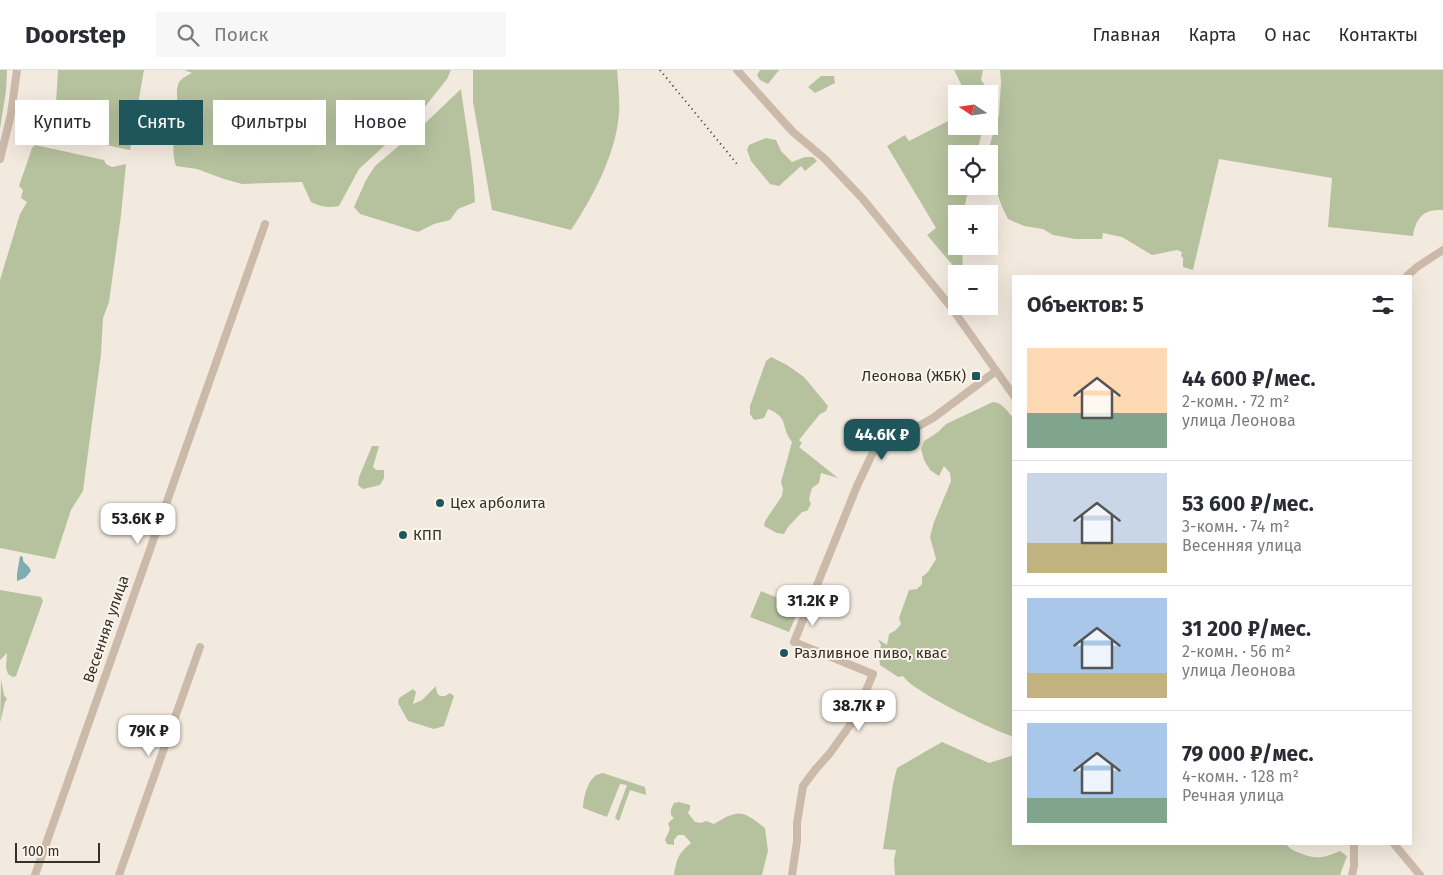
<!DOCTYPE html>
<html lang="ru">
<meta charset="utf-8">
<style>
:root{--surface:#fff;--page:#f7f7f7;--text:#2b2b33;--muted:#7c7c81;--line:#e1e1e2;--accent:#1f565b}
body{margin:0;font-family:"Fira Sans",sans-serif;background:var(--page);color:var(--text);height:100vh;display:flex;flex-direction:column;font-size:19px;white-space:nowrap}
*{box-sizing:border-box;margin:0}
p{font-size:16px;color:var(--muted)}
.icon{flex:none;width:28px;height:28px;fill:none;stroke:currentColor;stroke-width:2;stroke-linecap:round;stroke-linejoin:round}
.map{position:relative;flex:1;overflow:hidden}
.drawer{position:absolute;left:1012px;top:205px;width:400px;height:570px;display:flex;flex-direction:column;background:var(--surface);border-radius:0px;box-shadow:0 5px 20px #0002}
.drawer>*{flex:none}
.banner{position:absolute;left:15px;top:30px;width:475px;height:45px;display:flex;gap:10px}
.needle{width:32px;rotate:283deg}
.buttons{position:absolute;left:948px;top:15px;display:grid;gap:10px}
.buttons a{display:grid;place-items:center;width:50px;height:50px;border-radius:0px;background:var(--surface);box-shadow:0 5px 20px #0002;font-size:25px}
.scale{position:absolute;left:15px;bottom:12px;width:85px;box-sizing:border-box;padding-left:5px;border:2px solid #392f2a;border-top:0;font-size:14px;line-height:18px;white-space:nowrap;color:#392f2a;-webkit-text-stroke:4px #faf4eb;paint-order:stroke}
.price{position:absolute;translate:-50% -42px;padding:0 11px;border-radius:10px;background:#fff;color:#222;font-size:16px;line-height:32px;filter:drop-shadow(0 1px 2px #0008)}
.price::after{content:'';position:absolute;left:50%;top:30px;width:15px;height:11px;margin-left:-8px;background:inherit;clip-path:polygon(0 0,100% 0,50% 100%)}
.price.active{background:var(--accent);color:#fff}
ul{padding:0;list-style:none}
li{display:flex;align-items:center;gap:15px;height:125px;padding:0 15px}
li+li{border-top:1px solid var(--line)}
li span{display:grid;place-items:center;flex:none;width:140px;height:100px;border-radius:0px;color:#555}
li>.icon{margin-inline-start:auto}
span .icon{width:60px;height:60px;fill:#fffc;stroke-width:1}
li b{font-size:21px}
h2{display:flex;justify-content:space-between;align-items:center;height:60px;padding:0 15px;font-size:21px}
.tag{padding:0 18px;border-radius:0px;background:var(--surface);box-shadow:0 5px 20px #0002;font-size:18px;line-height:45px}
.tag.active{background:var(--accent);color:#fff}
header{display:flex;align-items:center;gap:30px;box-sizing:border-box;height:70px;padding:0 25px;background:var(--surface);border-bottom:1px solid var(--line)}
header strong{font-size:24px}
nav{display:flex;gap:28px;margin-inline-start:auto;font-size:18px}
.search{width:350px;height:45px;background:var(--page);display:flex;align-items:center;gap:12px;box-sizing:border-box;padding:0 18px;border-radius:0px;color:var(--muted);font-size:19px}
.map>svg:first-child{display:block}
.green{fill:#b6c29e}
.water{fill:#7dadb0}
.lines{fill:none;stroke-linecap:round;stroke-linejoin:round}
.minor{stroke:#cbbaaa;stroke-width:8}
.rail{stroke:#392f2a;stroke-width:2;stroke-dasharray:1 4;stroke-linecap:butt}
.poi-dot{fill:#1f565b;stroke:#faf4eb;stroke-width:2}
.labels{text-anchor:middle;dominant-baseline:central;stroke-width:4;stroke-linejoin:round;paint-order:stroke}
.poi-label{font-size:15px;fill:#392f2a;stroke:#faf4eb;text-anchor:start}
.street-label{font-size:15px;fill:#392f2a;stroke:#faf4eb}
</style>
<header>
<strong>Doorstep</strong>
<div class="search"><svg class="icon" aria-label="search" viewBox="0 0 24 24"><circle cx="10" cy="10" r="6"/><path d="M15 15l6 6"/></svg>Поиск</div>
<nav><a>Главная</a><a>Карта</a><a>О нас</a><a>Контакты</a></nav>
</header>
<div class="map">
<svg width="1443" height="805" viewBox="0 0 1443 805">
<rect width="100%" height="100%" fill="#f3eadf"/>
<path class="green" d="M0 0H7L6 21 0 59Z
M58 0H144L130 80 72 68 55 49Z
M184 0H451L447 9 420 43 359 99 339 136C328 138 321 137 311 132L302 112 242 114 224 109 197 99 176 96C170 79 176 63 178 46 179 36 175 24 178 15 180 8 187 6 192 3Z
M473 0H617C618 14 620 29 619 43 616 84 593 127 571 160L492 140 473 32Z
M760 0H779L768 14 760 10 757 5Z
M954 0H983L981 10 988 20 987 24H966Z
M1000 0H1443V140C1424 139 1416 147 1413 166L1328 157 1332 108 1219 89 1193 200 1183 197V188L1181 186 1182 182 1177 180 1152 185 1122 167 1103 163 1102 169H1075L1053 165 1043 159 1024 156 1008 149 1003 139 998 126 991 120 984 122 980 119V116H989V84H987L999 45 1001 12Z
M821 6H834L835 13 815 23 808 17Z
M461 19C466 57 473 94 475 132L458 139 450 150 434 154 418 162 360 144 354 137 366 110 375 96 420 58Z
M956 47V56H983L977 84H956V116H969L963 144H956V176H962L963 202 956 199 927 165 936 158 887 76 905 65 909 71Z
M766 68 776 70 781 81 792 92 805 87H813L817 91 805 101 801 96 779 116 770 114 751 91 747 80 749 75Z
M35 75 104 90 106 94 112 97 126 94 121 145 109 232 103 248 101 284 83 421 71 440 55 489 0 478V210L20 144 27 132 21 128 23 120 19 116 32 78Z
M771 287 787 295 804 307 828 336 826 341 820 344 799 370 802 373 799 377 838 408 821 403 819 413 812 418 809 429 811 434 807 441 802 442 788 457 784 464 777 463 764 456 765 451 782 426 783 419 781 412 792 372C779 355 791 349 768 339L764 348 754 350 750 344V336L766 291Z
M993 332C1002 332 1008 342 1014 349V667C993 660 913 622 903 606L898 607 880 595 879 586 881 575 878 569 887 575 889 564 896 560 901 554 899 548 909 520 917 519 922 514V507L928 502 936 489 930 467 934 452 951 411 950 403 944 396 939 406 930 400 924 390 921 379 924 371 938 362 946 354Z
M372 376H379L373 397 376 400H384V408L380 415 363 419 358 415 359 407Z
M0 520 41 527 43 531 16 606 13 607 8 604 6 598 7 583 0 590Z
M761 521 800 537 789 562 750 547Z
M1 609 4 625 7 629 5 632 0 653Z
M436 616 437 623 440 626H445L450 623 454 626 444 656 434 659 408 651 398 633 399 628 413 619 416 622 413 634 422 630Z
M942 672 989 693 1014 685V774H1286C1290 779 1294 781 1300 783 1316 790 1323 788 1340 781L1347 786 1340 805H895L894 790 896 780 883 779 893 714 897 698Z
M603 703 645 717 646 725 630 720 619 751 615 748 627 715 620 714 607 747 583 738C583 729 587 712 595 706 597 704 600 704 603 703Z
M679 732 690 735V739L688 743 695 752 701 753 706 751 714 754C739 739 742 740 765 758L768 781 762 805H674C677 788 678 784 691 773L684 765H678L674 770V775L667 774 665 770C667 764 672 760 668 754L670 751 674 748 671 745V739L674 733Z"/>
<path class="water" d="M20 486 23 487V491L29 497 31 501 25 508 17 511V504Z"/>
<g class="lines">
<path class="minor" d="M737 0 793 62 825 89 862 128 951 237 1014 326
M0 89 11 44 17 0
M1407 206 1417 197 1443 180
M1394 774 1420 805
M35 805 265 154
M119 805 200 577
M792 805 797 771V753L803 716 815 700 830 683 853 651 873 604 794 572 857 416 875 378 906 363 933 348 996 301
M1352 805 1354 796V774"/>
<path class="rail" d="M660 0 737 94"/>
</g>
<g class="poi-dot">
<rect x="971" y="301" width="10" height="10" rx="2.5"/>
<circle cx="440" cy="433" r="5"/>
<circle cx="403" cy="465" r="5"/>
<circle cx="784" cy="583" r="5"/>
</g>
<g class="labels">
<g class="poi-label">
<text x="966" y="306" text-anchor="end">Леонова (ЖБК)</text>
<text x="450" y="433">Цех арболита</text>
<text x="413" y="465">КПП</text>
<text x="794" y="583">Разливное пиво, квас</text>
</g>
<g class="street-label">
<text transform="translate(106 559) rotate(-71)">Весенняя улица</text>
</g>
</g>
</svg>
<div class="buttons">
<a><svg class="needle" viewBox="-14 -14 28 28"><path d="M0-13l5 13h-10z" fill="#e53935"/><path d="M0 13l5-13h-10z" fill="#7c7c81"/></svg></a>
<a><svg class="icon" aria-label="locate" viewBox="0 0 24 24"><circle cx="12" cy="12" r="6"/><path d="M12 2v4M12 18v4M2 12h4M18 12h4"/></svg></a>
<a>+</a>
<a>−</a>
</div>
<div class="scale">100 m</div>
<b class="price active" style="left:882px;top:391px">44.6K ₽</b>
<b class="price" style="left:138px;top:475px">53.6K ₽</b>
<b class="price" style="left:813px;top:557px">31.2K ₽</b>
<b class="price" style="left:859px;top:662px">38.7K ₽</b>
<b class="price" style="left:149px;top:687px">79K ₽</b>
<div class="banner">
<a class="tag">Купить</a>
<a class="tag active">Снять</a>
<a class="tag">Фильтры</a>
<a class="tag">Новое</a>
</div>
<section class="drawer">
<h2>Объектов: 5<svg class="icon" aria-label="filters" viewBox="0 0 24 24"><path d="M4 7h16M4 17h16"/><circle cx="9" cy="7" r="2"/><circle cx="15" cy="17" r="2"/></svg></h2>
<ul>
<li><span style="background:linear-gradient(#ffd9b3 65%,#7fa58c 0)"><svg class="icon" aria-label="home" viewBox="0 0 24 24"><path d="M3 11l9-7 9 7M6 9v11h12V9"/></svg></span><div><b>44 600 ₽/мес.</b><p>2-комн. · 72 m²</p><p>улица Леонова</p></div></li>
<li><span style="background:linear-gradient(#c9d6e8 70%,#c2b280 0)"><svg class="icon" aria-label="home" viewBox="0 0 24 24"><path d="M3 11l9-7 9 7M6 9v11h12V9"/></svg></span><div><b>53 600 ₽/мес.</b><p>3-комн. · 74 m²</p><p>Весенняя улица</p></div></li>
<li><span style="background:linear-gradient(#a9c7e8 75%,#c2b280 0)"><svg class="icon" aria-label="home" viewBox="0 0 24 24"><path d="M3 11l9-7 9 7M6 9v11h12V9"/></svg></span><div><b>31 200 ₽/мес.</b><p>2-комн. · 56 m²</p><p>улица Леонова</p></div></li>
<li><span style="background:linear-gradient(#a9c7e8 75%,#7fa58c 0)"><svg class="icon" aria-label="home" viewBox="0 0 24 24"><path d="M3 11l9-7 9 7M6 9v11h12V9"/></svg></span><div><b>79 000 ₽/мес.</b><p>4-комн. · 128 m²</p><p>Речная улица</p></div></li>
</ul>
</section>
</div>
